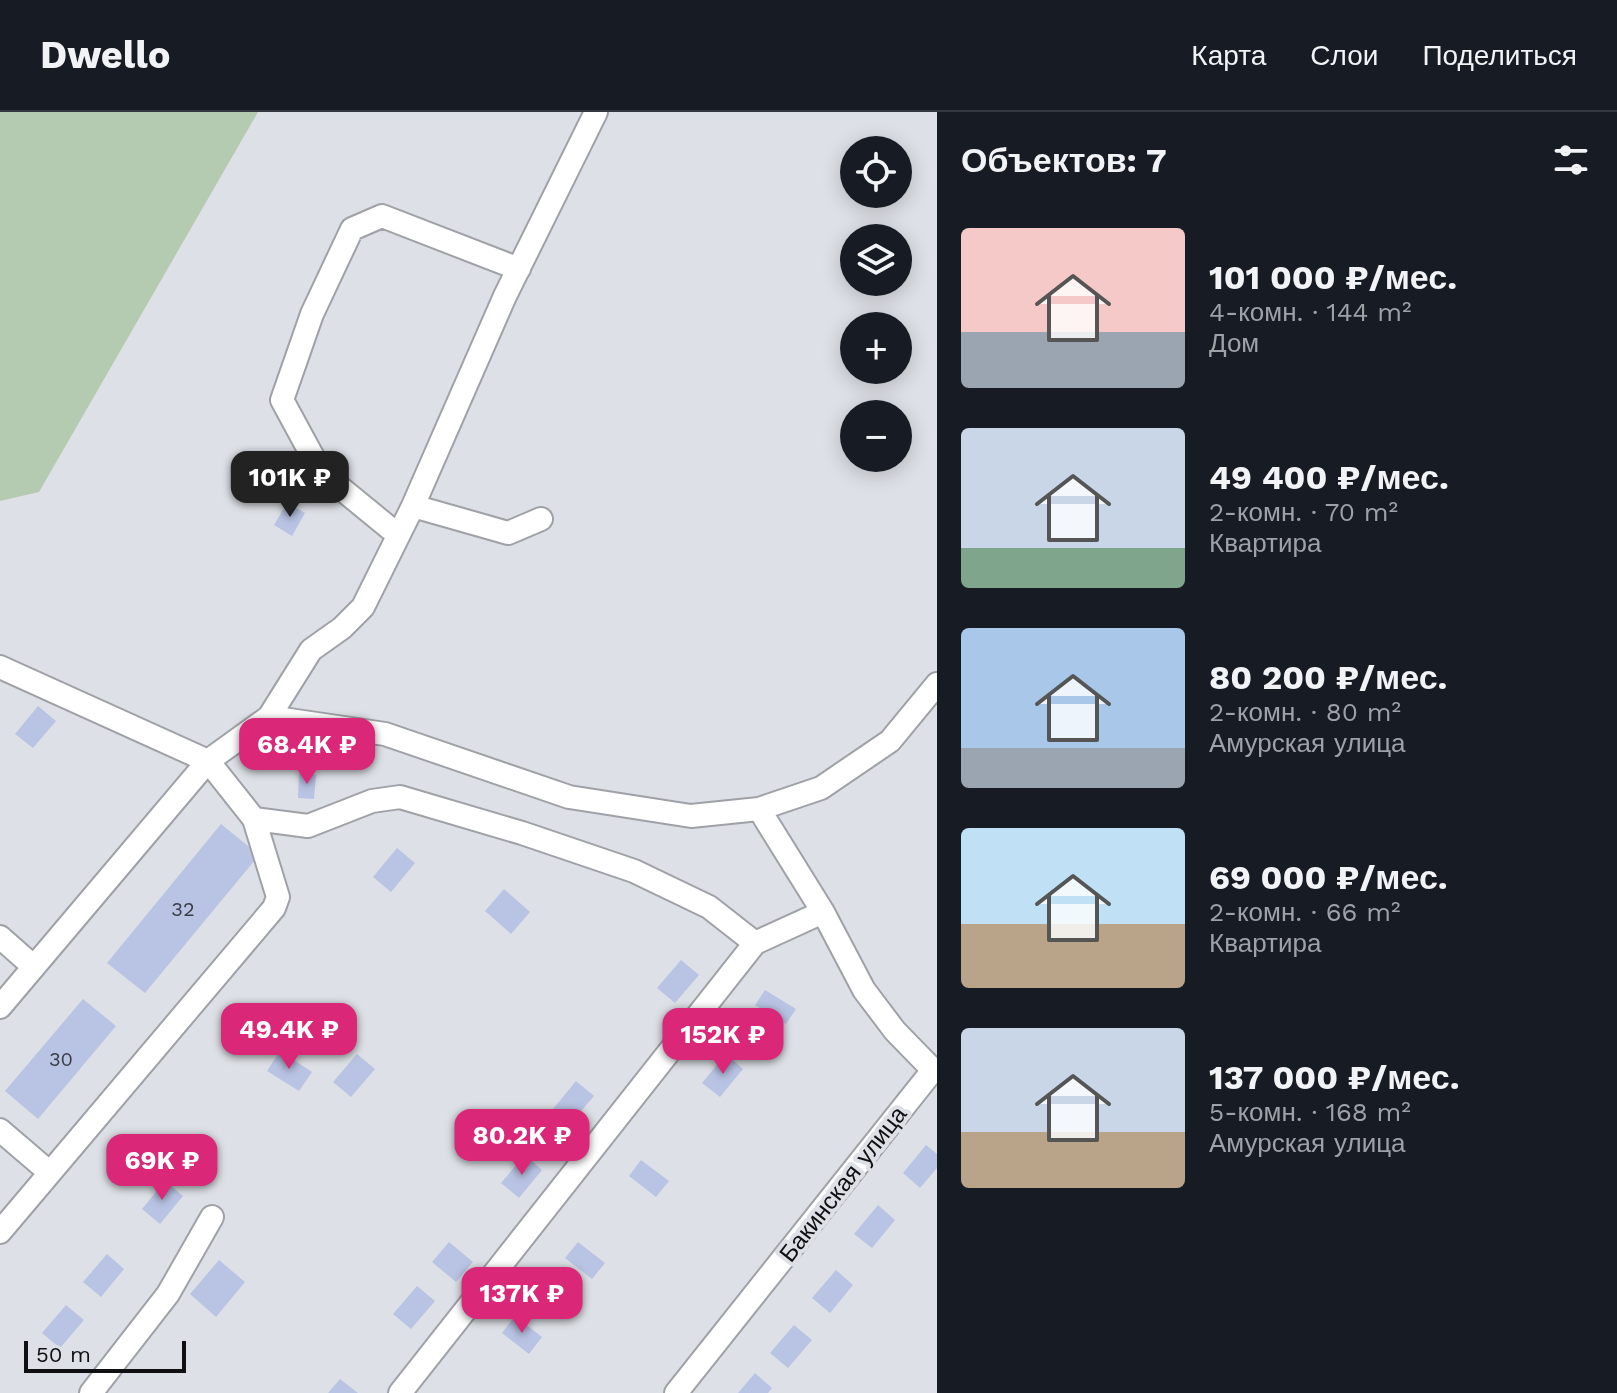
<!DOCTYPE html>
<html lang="ru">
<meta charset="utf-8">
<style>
:root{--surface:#171b24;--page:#242831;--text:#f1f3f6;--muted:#9ea1a6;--line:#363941;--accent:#db2777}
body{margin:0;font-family:"Work Sans",sans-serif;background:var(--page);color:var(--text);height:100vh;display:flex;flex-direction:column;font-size:30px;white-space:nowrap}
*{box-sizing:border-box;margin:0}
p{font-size:26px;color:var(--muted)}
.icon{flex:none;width:44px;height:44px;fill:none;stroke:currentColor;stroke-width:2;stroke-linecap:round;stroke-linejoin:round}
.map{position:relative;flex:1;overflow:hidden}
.details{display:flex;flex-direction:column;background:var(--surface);width:680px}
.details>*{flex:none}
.controls{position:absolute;left:840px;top:24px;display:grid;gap:16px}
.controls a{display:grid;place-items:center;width:72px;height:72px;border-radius:50%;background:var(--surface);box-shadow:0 4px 20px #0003;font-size:40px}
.scale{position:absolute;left:24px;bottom:20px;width:162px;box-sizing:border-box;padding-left:8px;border:4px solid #101012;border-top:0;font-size:22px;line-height:28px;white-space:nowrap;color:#101012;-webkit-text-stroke:6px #dde0e6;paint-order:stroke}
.price{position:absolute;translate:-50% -68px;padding:0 18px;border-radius:16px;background:var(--accent);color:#fff;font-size:26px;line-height:52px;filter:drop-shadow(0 2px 4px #0008)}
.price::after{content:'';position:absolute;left:50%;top:48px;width:24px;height:18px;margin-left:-12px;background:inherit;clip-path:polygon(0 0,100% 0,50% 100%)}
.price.selected{background:#222;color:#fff}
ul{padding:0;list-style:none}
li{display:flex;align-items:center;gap:24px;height:200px;padding:0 24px}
li span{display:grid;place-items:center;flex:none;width:224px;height:160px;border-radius:8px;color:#555}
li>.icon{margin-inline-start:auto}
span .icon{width:96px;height:96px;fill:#fffc;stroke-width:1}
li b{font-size:34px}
h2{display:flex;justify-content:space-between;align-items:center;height:96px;padding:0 24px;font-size:34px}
header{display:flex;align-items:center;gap:48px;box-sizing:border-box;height:112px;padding:0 40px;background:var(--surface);border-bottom:2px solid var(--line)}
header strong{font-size:38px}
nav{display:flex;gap:44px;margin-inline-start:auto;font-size:28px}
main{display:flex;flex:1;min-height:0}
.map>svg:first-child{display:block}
.green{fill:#b4cbb2}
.building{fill:#b9c4e4}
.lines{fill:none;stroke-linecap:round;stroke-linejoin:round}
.minor-casing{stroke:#9fa1a6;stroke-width:26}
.minor{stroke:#fff;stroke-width:22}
.labels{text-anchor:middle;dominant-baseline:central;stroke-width:8;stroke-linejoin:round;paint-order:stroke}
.number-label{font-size:20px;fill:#3a3d46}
.street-label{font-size:24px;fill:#101012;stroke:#dde0e6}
</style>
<header>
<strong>Dwello</strong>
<nav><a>Карта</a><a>Слои</a><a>Поделиться</a></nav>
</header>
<main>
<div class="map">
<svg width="937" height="1281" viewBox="0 0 937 1281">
<rect width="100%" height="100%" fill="#dde0e6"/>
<path class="green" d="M0 0H258L39 380 0 389Z"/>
<path class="building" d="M287 391 305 401 292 424 274 413Z
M38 594 56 609 33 636 15 622Z
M299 662 316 663 314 687 298 686Z
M221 712 259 743 145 881 107 851Z
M397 736 415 751 391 780 373 765Z
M504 777 530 800 511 822 485 799Z
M681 848 699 863 675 891 657 876Z
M765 878 796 897 786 912 755 893Z
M83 887 116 914 38 1007 5 979Z
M280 939 312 960 299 979 267 959Z
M357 942 375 957 351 985 333 970Z
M726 942 743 957 720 985 702 971Z
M576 969 594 984 570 1012 553 997Z
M926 1033 937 1042V1056L920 1076 903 1061Z
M525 1043 542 1058 519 1086 501 1071Z
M641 1048 669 1069 656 1085 629 1064Z
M165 1069 183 1084 160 1112 142 1097Z
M878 1093 895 1108 872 1136 854 1122Z
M449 1130 473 1150 456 1170 432 1150Z
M578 1130 605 1151 592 1167 565 1146Z
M107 1142 124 1157 101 1185 83 1170Z
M219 1148 245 1170 216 1205 190 1182Z
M836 1158 853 1173 830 1201 812 1186Z
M417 1174 435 1189 411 1217 393 1202Z
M66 1193 84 1208 60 1236 42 1221Z
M515 1204 542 1225 529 1242 502 1221Z
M794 1213 812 1228 788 1256 770 1241Z
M755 1261 772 1276 768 1281H738Z
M340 1267 358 1281H328Z"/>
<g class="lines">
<defs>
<path id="minor" d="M413 394 508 421 541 407
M398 423 321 360 282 288 312 202 352 117 382 104 519 157
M0 555 208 649 254 707 278 785 274 796 0 1120
M269 605 311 538 342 516 363 495 413 394 505 184 596 0
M254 707 308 714 372 689 400 685 522 721 634 759 709 795 755 831
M0 825 34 855
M0 895 208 649 269 605 385 622 569 685 691 704 759 697 821 676 890 629 937 572
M0 1018 49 1060
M91 1281 168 1182 212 1105
M400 1281 755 831 823 800
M676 1281 933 958 895 919 864 878 823 800 759 697"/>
</defs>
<use href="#minor" class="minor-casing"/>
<use href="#minor" class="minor"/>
</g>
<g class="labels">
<g class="number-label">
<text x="183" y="797">32</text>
<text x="61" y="947">30</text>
</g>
<g class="street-label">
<text transform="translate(843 1072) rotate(-52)">Бакинская улица</text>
</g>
</g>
</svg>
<div class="controls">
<a><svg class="icon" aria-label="locate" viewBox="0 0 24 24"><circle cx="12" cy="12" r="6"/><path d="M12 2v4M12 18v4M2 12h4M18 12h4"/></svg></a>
<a><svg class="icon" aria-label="layers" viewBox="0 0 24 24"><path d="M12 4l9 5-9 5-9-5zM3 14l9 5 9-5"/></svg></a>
<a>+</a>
<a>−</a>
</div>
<div class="scale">50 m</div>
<b class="price selected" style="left:290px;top:407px">101K ₽</b>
<b class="price" style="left:307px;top:674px">68.4K ₽</b>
<b class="price" style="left:289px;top:959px">49.4K ₽</b>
<b class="price" style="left:723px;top:964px">152K ₽</b>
<b class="price" style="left:522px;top:1065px">80.2K ₽</b>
<b class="price" style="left:162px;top:1090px">69K ₽</b>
<b class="price" style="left:522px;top:1223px">137K ₽</b>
</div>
<section class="details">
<h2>Объектов: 7<svg class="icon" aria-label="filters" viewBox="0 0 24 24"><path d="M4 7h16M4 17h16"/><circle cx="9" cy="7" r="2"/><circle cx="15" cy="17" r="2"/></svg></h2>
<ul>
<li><span style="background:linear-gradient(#f6c9c9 65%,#9aa5b1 0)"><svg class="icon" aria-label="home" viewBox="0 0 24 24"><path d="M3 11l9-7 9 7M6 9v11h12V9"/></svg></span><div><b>101 000 ₽/мес.</b><p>4-комн. · 144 m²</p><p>Дом</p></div></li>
<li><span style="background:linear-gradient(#c9d6e8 75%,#7fa58c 0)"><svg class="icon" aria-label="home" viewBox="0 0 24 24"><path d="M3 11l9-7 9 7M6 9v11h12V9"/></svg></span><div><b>49 400 ₽/мес.</b><p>2-комн. · 70 m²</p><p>Квартира</p></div></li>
<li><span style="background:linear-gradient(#a9c7e8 75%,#9aa5b1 0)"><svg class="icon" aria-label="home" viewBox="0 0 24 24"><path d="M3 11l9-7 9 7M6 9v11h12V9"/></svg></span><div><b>80 200 ₽/мес.</b><p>2-комн. · 80 m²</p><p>Амурская улица</p></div></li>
<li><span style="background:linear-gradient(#bfe0f5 60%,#b9a48a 0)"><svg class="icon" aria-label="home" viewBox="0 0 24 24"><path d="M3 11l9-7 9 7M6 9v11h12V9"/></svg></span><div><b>69 000 ₽/мес.</b><p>2-комн. · 66 m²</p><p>Квартира</p></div></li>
<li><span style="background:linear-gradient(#c9d6e8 65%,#b9a48a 0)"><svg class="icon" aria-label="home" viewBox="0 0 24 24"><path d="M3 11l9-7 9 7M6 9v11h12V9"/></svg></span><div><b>137 000 ₽/мес.</b><p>5-комн. · 168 m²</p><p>Амурская улица</p></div></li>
</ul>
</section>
</main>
